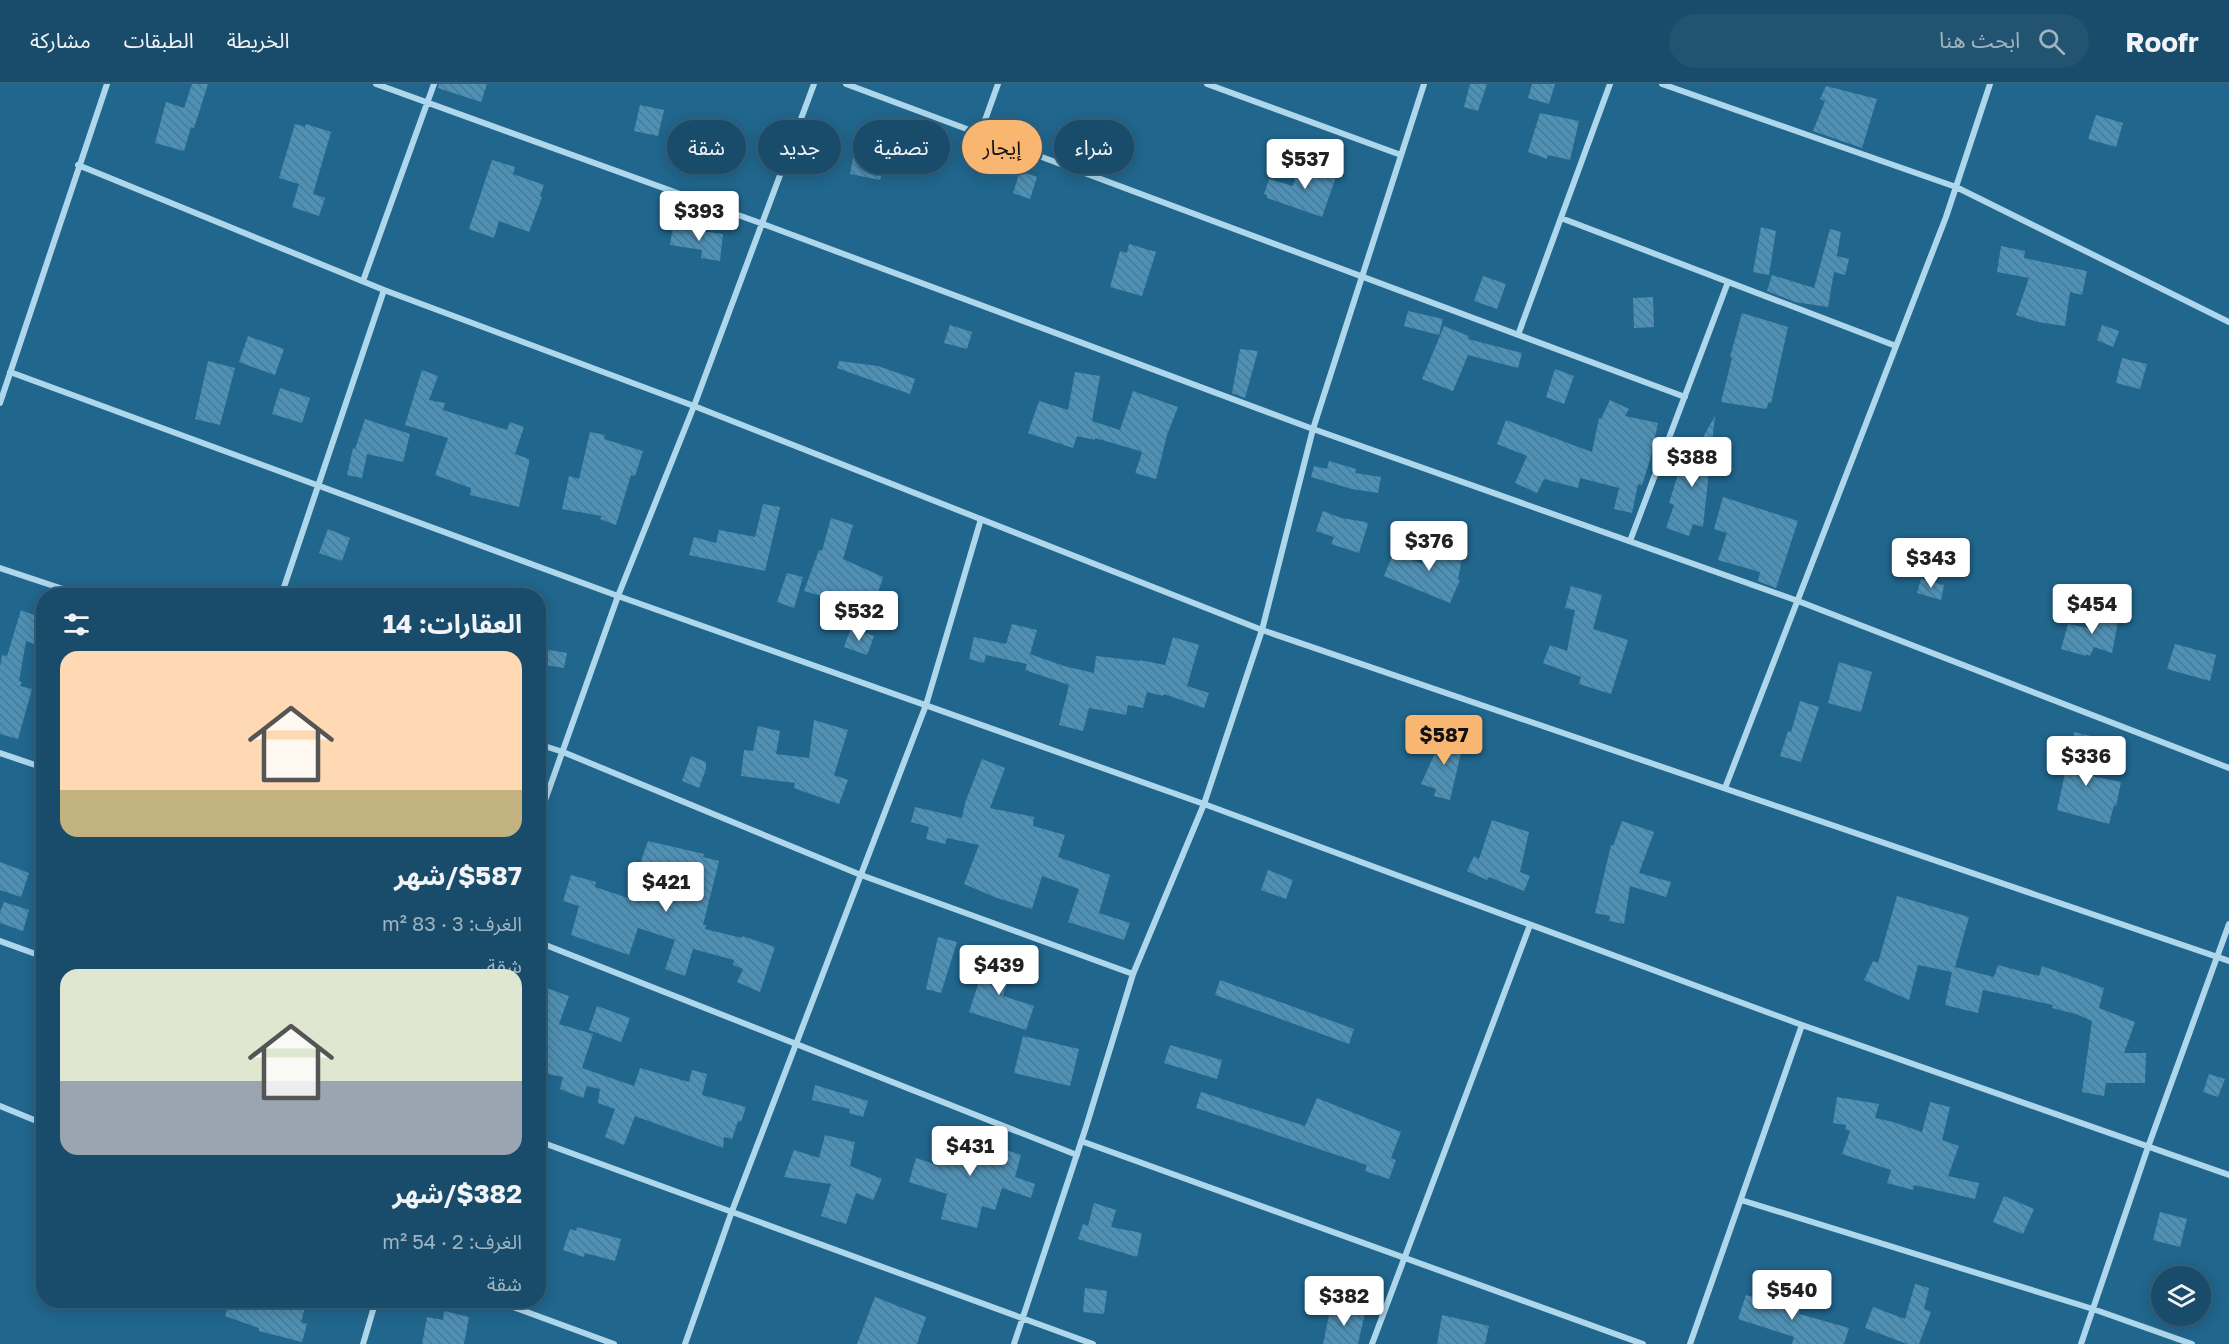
<!DOCTYPE html>
<html lang="ar">
<meta charset="utf-8">
<style>
:root{--surface:#194c6a;--page:#225370;--text:#f1f3f6;--muted:#9fb4c1;--line:#37637e;--accent:#f8b671}
body{margin:0;font-family:"Golos Text","Noto Sans Arabic",sans-serif;background:var(--page);color:var(--text);direction:rtl;height:100vh;display:flex;flex-direction:column;font-size:22px;white-space:nowrap}
*{box-sizing:border-box;margin:0}
p{font-size:20px;color:var(--muted)}
.icon{flex:none;width:33px;height:33px;fill:none;stroke:currentColor;stroke-width:2;stroke-linecap:round;stroke-linejoin:round}
.map{position:relative;flex:1;overflow:hidden;direction:ltr}
.side{position:absolute;left:36px;top:504px;width:510px;height:720px;display:flex;flex-direction:column;background:var(--surface);border-radius:24px;box-shadow:0 3px 15px #0003,0 0 0 2px var(--line);direction:rtl}
.side>*{flex:none}
.top-card{position:absolute;left:564px;top:36px;width:570px;height:54px;direction:rtl;display:flex;gap:12px}
.buttons{position:absolute;left:2151px;top:1182px;display:grid;gap:12px}
.buttons a{display:grid;place-items:center;width:60px;height:60px;border-radius:50%;background:var(--surface);box-shadow:0 3px 15px #0003,0 0 0 2px var(--line);font-size:30px}
.price{position:absolute;translate:-50% -51px;padding:0 14px;border-radius:6px;background:#fff;color:#222;font-size:20px;line-height:39px;filter:drop-shadow(0 2px 3px #0008)}
.price::after{content:'';position:absolute;left:50%;top:36px;width:18px;height:14px;margin-left:-9px;background:inherit;clip-path:polygon(0 0,100% 0,50% 100%)}
.price.active{background:var(--accent);color:#111}
ul{padding:0;list-style:none}
li{display:grid;align-content:center;gap:12px;height:318px;padding:0 24px}
li span{display:grid;place-items:center;height:186px;border-radius:18px;color:#555}
li>.icon{margin-inline-start:auto}
span .icon{width:108px;height:108px;fill:#fffc;stroke-width:1}
li b{font-size:26px}
h2{display:flex;justify-content:space-between;align-items:center;height:72px;padding:0 24px;font-size:26px}
.pill{padding:0 21px;border-radius:27px;background:var(--surface);box-shadow:0 3px 15px #0003,0 0 0 2px var(--line);font-size:21px;line-height:54px}
.pill.active{background:var(--accent);color:#111}
header{display:flex;align-items:center;gap:36px;box-sizing:border-box;height:84px;padding:0 30px;background:var(--surface);border-bottom:2px solid var(--line)}
header strong{font-size:28px}
nav{display:flex;gap:33px;margin-inline-start:auto;font-size:21px}
.search{width:420px;height:54px;background:var(--page);display:flex;align-items:center;gap:15px;box-sizing:border-box;padding:0 21px;border-radius:33px;color:var(--muted);font-size:22px}
.map>svg:first-child{display:block}
.building{fill:url(#building-back-hatch)}
.lines{fill:none;stroke-linecap:round;stroke-linejoin:round}
.minor{stroke:#afd7ec;stroke-width:6}
</style>
<header>
<strong>Roofr</strong>
<div class="search"><svg class="icon" aria-label="search" viewBox="0 0 24 24"><circle cx="10" cy="10" r="6"/><path d="M15 15l6 6"/></svg>ابحث هنا</div>
<nav><a>الخريطة</a><a>الطبقات</a><a>مشاركة</a></nav>
</header>
<div class="map">
<svg width="2229" height="1260" viewBox="0 0 2229 1260">
<defs>
<pattern id="building-back-hatch" width="6" height="6" patternUnits="userSpaceOnUse" patternTransform="scale(1.5)"><rect width="6" height="6" fill="#4e91b6"/><path d="M-1 5l2 2M0 0l6 6M5-1l2 2" fill="none" stroke="#4d7991"/></pattern>
</defs>
<rect width="100%" height="100%" fill="#21668d"/>
<path class="building" d="M192 0H208L194 44 191 43 184 67 155 59 166 18 184 24Z
M439 0H487L481 18 438 4Z
M1470 0H1487L1478 27 1464 23Z
M1532 0H1555L1549 20 1528 14Z
M1826 2 1877 15 1862 64 1813 47 1825 17 1820 15Z
M640 21 664 26 658 52 634 47Z
M1540 29 1579 37 1570 76 1548 71 1547 75 1528 68Z
M2096 31 2123 39 2116 63 2088 55Z
M295 40 305 43 306 40 331 48 313 110 325 114 319 132 292 123 299 100 279 94Z
M853 74 884 80 880 96 850 90Z
M492 76 515 83 513 90 544 101 540 112 542 113 529 148 499 137 494 154 469 145Z
M1300 77 1337 90 1322 133 1267 114V111L1264 110 1269 95 1293 102Z
M1020 87 1037 93 1030 115 1013 109Z
M673 143 723 150 720 177 701 174 702 166 670 161Z
M1761 143 1776 147 1769 191 1753 188Z
M1830 145 1841 148 1837 172 1849 175 1845 191 1834 188 1828 223 1795 218 1767 207 1772 191 1814 204Z
M1129 160 1156 168 1142 212 1110 203 1120 167 1127 169Z
M2001 162 2025 167 2024 174 2087 187 2082 211 2070 208 2065 242 2038 238 2016 231 2029 194 1997 188Z
M1483 192 1506 200 1497 225 1474 217Z
M1653 213 1654 243 1634 244 1633 214Z
M1408 227 1443 235 1439 251 1404 242Z
M1742 229 1788 243 1771 319 1769 318 1766 325 1721 318 1732 274 1730 273Z
M950 241 972 248 967 265 944 259Z
M2102 241 2119 247 2113 263 2097 256Z
M1444 242 1469 252 1468 255 1522 269 1518 284 1468 271 1453 307 1422 295Z
M248 252 284 265 275 291 239 278Z
M1240 265 1258 267 1245 314 1232 309Z
M2122 274 2147 280 2140 305 2116 299Z
M208 277 235 284 220 341 195 335Z
M839 277 878 282 915 295 910 310 837 284Z
M1555 285 1574 292 1564 320 1546 313Z
M422 286 438 292 429 316 445 319 443 326 507 346 510 338 524 343 515 370 529 375V379L519 423 470 411 471 404 435 391 448 354 405 341Z
M1075 288 1100 292 1092 337 1120 346 1133 307 1178 323 1167 351 1156 395 1135 389 1142 369 1140 367 1095 354V356L1077 352 1073 364 1028 349 1039 317 1068 326Z
M280 304 310 314 302 339 272 330Z
M1610 316 1629 325 1625 332 1658 339 1650 376 1642 401 1638 400 1632 429 1614 425 1619 404 1580 394 1578 404 1544 395 1537 409 1515 399 1527 372 1497 360 1506 336 1592 368 1599 334 1601 335Z
M1715 332 1703 443 1693 440 1689 452 1666 444 1674 421 1669 419 1685 368 1693 371Z
M365 335 410 350 403 378 367 370 362 394 347 391 353 364 355 365Z
M590 348 605 351 604 355 643 367 635 392 631 391 616 441 600 435 602 432 562 425 569 392 579 395Z
M1329 377 1356 385 1355 389 1381 393 1378 409 1352 405 1311 393 1314 382 1327 385Z
M1723 413 1798 437 1776 504 1758 497 1760 488 1718 476 1727 449 1714 445Z
M763 420 780 423 765 487 689 471 694 453 716 459 719 446 755 453Z
M1323 427 1341 434 1366 438 1368 440 1359 469 1331 460 1334 453 1316 447Z
M831 434 853 441 843 475 883 493 876 515 857 509 854 521 804 507 819 466 822 467Z
M328 445 350 454 342 477 319 469Z
M1426 461 1463 469 1458 495 1460 496 1450 519 1384 492 1394 468 1422 480Z
M787 489 803 493 794 524 777 518Z
M1921 495 1944 501 1941 516 1917 509Z
M1571 502 1602 511 1593 545 1628 556 1611 610 1579 600 1581 593 1543 579 1550 561 1567 567 1575 526 1565 524Z
M21 526 44 535V539L37 561 26 557 19 597 22 598 20 602 32 605 18 655 0 650V583L2 571 7 572Z
M2096 527 2119 532 2112 569 2094 563 2090 572 2086 570V572L2061 565 2068 540 2092 545Z
M1012 540 1037 546 1030 570 1064 582 1094 589 1096 572 1140 577V576L1165 581 1173 553 1199 561 1187 602 1209 609 1204 624 1164 610 1163 612 1147 608 1143 624 1128 621 1126 631 1089 624 1083 647 1059 641 1069 601 1025 586 1027 580 986 571 984 579 969 575 974 553 1006 560Z
M851 544 874 552 867 571 844 563Z
M2175 560 2216 571 2210 597 2167 585Z
M538 564 567 569 564 584 538 580Z
M1839 578 1872 588 1861 628 1828 619Z
M1800 617 1819 623 1801 678 1780 672 1788 647 1791 648Z
M814 636 848 646 834 691 848 696 839 720 794 704 795 699 741 692 744 666 753 667 758 642 780 647 776 670 809 674Z
M1445 647 1464 656 1450 716 1434 712 1436 705 1421 700Z
M2074 648 2091 652 2082 690 2121 698 2116 722 2114 721 2109 740 2057 726Z
M691 672 706 678V685L699 704 682 697Z
M982 675 1005 684 990 724 1034 733 1033 742 1065 751 1058 773 1110 791 1099 829 1130 839 1124 856 1068 838 1079 805 1042 792 1032 825 997 814 964 800 979 761 947 754 945 760 926 755 929 743 911 738 915 723 962 734 965 719Z
M1492 736 1529 748 1520 788 1530 792 1524 807 1489 793 1487 796 1467 787 1474 772 1479 775Z
M1622 737 1654 748 1639 789 1671 798 1666 813 1630 802 1624 840 1609 837 1610 832 1595 829 1611 761 1613 762Z
M648 757 704 770 703 773 719 777 703 841H706L705 845 742 854V852L775 863 760 908 737 898 743 885 733 881 734 876 693 865 685 892 665 885 675 856 638 844 629 871 571 851 579 822 563 817 571 791 596 798 595 803 628 814Z
M0 778 29 789 21 813 0 806Z
M1268 786 1293 796 1286 815 1261 806Z
M1897 812 1969 833 1955 883 1994 893 1998 881 2039 892 2042 882 2104 904 2099 924 2135 938 2124 969H2146L2145 999H2106L2104 1012 2082 1008 2092 937 2076 930 2052 924 2053 921 1983 906 1978 929 1945 921 1952 888 1918 881 1909 916 1864 896 1873 877 1878 879Z
M4 818 29 826 23 847 0 839V828Z
M938 853 957 858 941 909 926 905Z
M988 870 1014 878 1003 912 1034 922 1026 946 969 928Z
M1220 896 1354 945 1349 960 1215 911Z
M538 901 569 912 559 940 593 950 582 984 634 1002 640 984 689 998 692 986 707 990 702 1011 746 1023 741 1038 738 1037 732 1055 724 1053 723 1064 635 1032 624 1061 605 1053 615 1025 598 1019 600 1005 587 1002 583 1014 560 1005 563 993 538 988Z
M597 922 630 934 621 958 589 946Z
M1023 952 1079 965 1070 1002 1014 989Z
M1170 961 1222 976 1217 995 1164 979Z
M2209 990 2225 995 2218 1013 2203 1008Z
M815 1001 868 1017 863 1033 849 1029 850 1025 812 1016Z
M1201 1008 1305 1042 1317 1014 1401 1048 1391 1074 1396 1076 1389 1095 1365 1087 1367 1081 1196 1024Z
M1837 1013 1879 1020 1875 1034 1893 1038 1922 1048 1930 1018 1950 1023 1942 1056 1959 1062 1948 1092 1979 1099 1975 1115 1914 1101 1913 1106 1887 1099 1891 1086 1842 1070 1850 1047 1845 1045 1846 1041 1833 1039Z
M947 1045 1021 1071 1015 1093 1035 1100 1031 1114 1002 1104 995 1126 982 1122 977 1144 941 1135 947 1110 909 1098 916 1074 934 1080Z
M825 1051 855 1058 850 1082 882 1095 873 1116 856 1109 846 1140 821 1132 831 1100 784 1093 794 1066 819 1074Z
M2004 1112 2034 1125 2023 1150 1993 1138Z
M1094 1119 1116 1126 1111 1143 1142 1149 1137 1173 1078 1155 1083 1140 1088 1142Z
M2160 1128 2187 1135 2180 1163 2153 1156Z
M577 1143 621 1155 615 1177 585 1169 584 1173 563 1166 570 1145 576 1147Z
M1915 1200 1929 1204 1924 1225 1931 1228 1919 1260H1907L1865 1244 1873 1223 1905 1235Z
M1085 1204 1107 1207 1104 1230 1083 1228Z
M1781 1207 1802 1211 1799 1230 1849 1244 1844 1260H1792L1794 1253 1738 1235 1746 1211 1778 1221Z
M875 1213 926 1233 917 1260H857Z
M230 1216H307L301 1238 307 1240 302 1258 259 1247V1244L225 1232Z
M1331 1222 1365 1229 1358 1260H1323Z
M444 1227 469 1233 464 1260H422L427 1233 443 1236Z
M1442 1231 1489 1242 1485 1260H1437Z"/>
<g class="lines">
<path class="minor" d="M376 0 763 140 1313 345 1798 517 2229 684
M846 0 1685 313
M1207 0 1401 71
M1662 0 1956 103 2229 238
M980 50 998 0
M78 81 384 206 694 322 1262 546 2229 877
M1561 134 1896 262
M363 197 434 0
M1518 251 1610 0
M10 288 618 512 1204 720 1802 941 2229 1091
M0 319 107 0
M1630 457 1728 198
M0 484 84 512
M281 512 384 206
M538 660 563 668 861 791 1133 890
M0 669 44 684
M1725 704 1946 133 1990 0
M538 736 618 512 694 322 814 0
M0 857 44 873
M538 858 1077 1071
M0 1022 44 1040
M538 1057 1093 1260
M1081 1057 1643 1260
M1741 1116 2093 1225 2192 1260
M494 1216 614 1260
M363 1260 376 1216
M685 1260 732 1127 926 621 981 435
M1014 1260 1086 1043 1133 890 1204 720 1262 546 1313 345 1424 0
M1372 1260 1530 841
M1690 1260 1802 941
M2081 1260 2148 1063 2229 840"/>
</g>
</svg>
<div class="buttons">
<a><svg class="icon" aria-label="layers" viewBox="0 0 24 24"><path d="M12 4l9 5-9 5-9-5zM3 14l9 5 9-5"/></svg></a>
</div>
<b class="price" style="left:1305px;top:106px">$537</b>
<b class="price" style="left:699px;top:158px">$393</b>
<b class="price" style="left:1692px;top:404px">$388</b>
<b class="price" style="left:1429px;top:488px">$376</b>
<b class="price" style="left:1931px;top:505px">$343</b>
<b class="price" style="left:2092px;top:551px">$454</b>
<b class="price" style="left:859px;top:558px">$532</b>
<b class="price active" style="left:1444px;top:682px">$587</b>
<b class="price" style="left:2086px;top:703px">$336</b>
<b class="price" style="left:666px;top:829px">$421</b>
<b class="price" style="left:999px;top:912px">$439</b>
<b class="price" style="left:970px;top:1093px">$431</b>
<b class="price" style="left:1792px;top:1237px">$540</b>
<b class="price" style="left:1344px;top:1243px">$382</b>
<div class="top-card">
<a class="pill">شراء</a>
<a class="pill active">إيجار</a>
<a class="pill">تصفية</a>
<a class="pill">جديد</a>
<a class="pill">شقة</a>
</div>
<section class="side">
<h2>العقارات: 14<svg class="icon" aria-label="filters" viewBox="0 0 24 24"><path d="M4 7h16M4 17h16"/><circle cx="9" cy="7" r="2"/><circle cx="15" cy="17" r="2"/></svg></h2>
<ul>
<li><span style="background:linear-gradient(#ffd9b3 75%,#c2b280 0)"><svg class="icon" aria-label="home" viewBox="0 0 24 24"><path d="M3 11l9-7 9 7M6 9v11h12V9"/></svg></span><div><b>$587/شهر</b><p>الغرف: 3 · 83 m²</p><p>شقة</p></div></li>
<li><span style="background:linear-gradient(#dfe7d0 60%,#9aa5b1 0)"><svg class="icon" aria-label="home" viewBox="0 0 24 24"><path d="M3 11l9-7 9 7M6 9v11h12V9"/></svg></span><div><b>$382/شهر</b><p>الغرف: 2 · 54 m²</p><p>شقة</p></div></li>
</ul>
</section>
</div>
